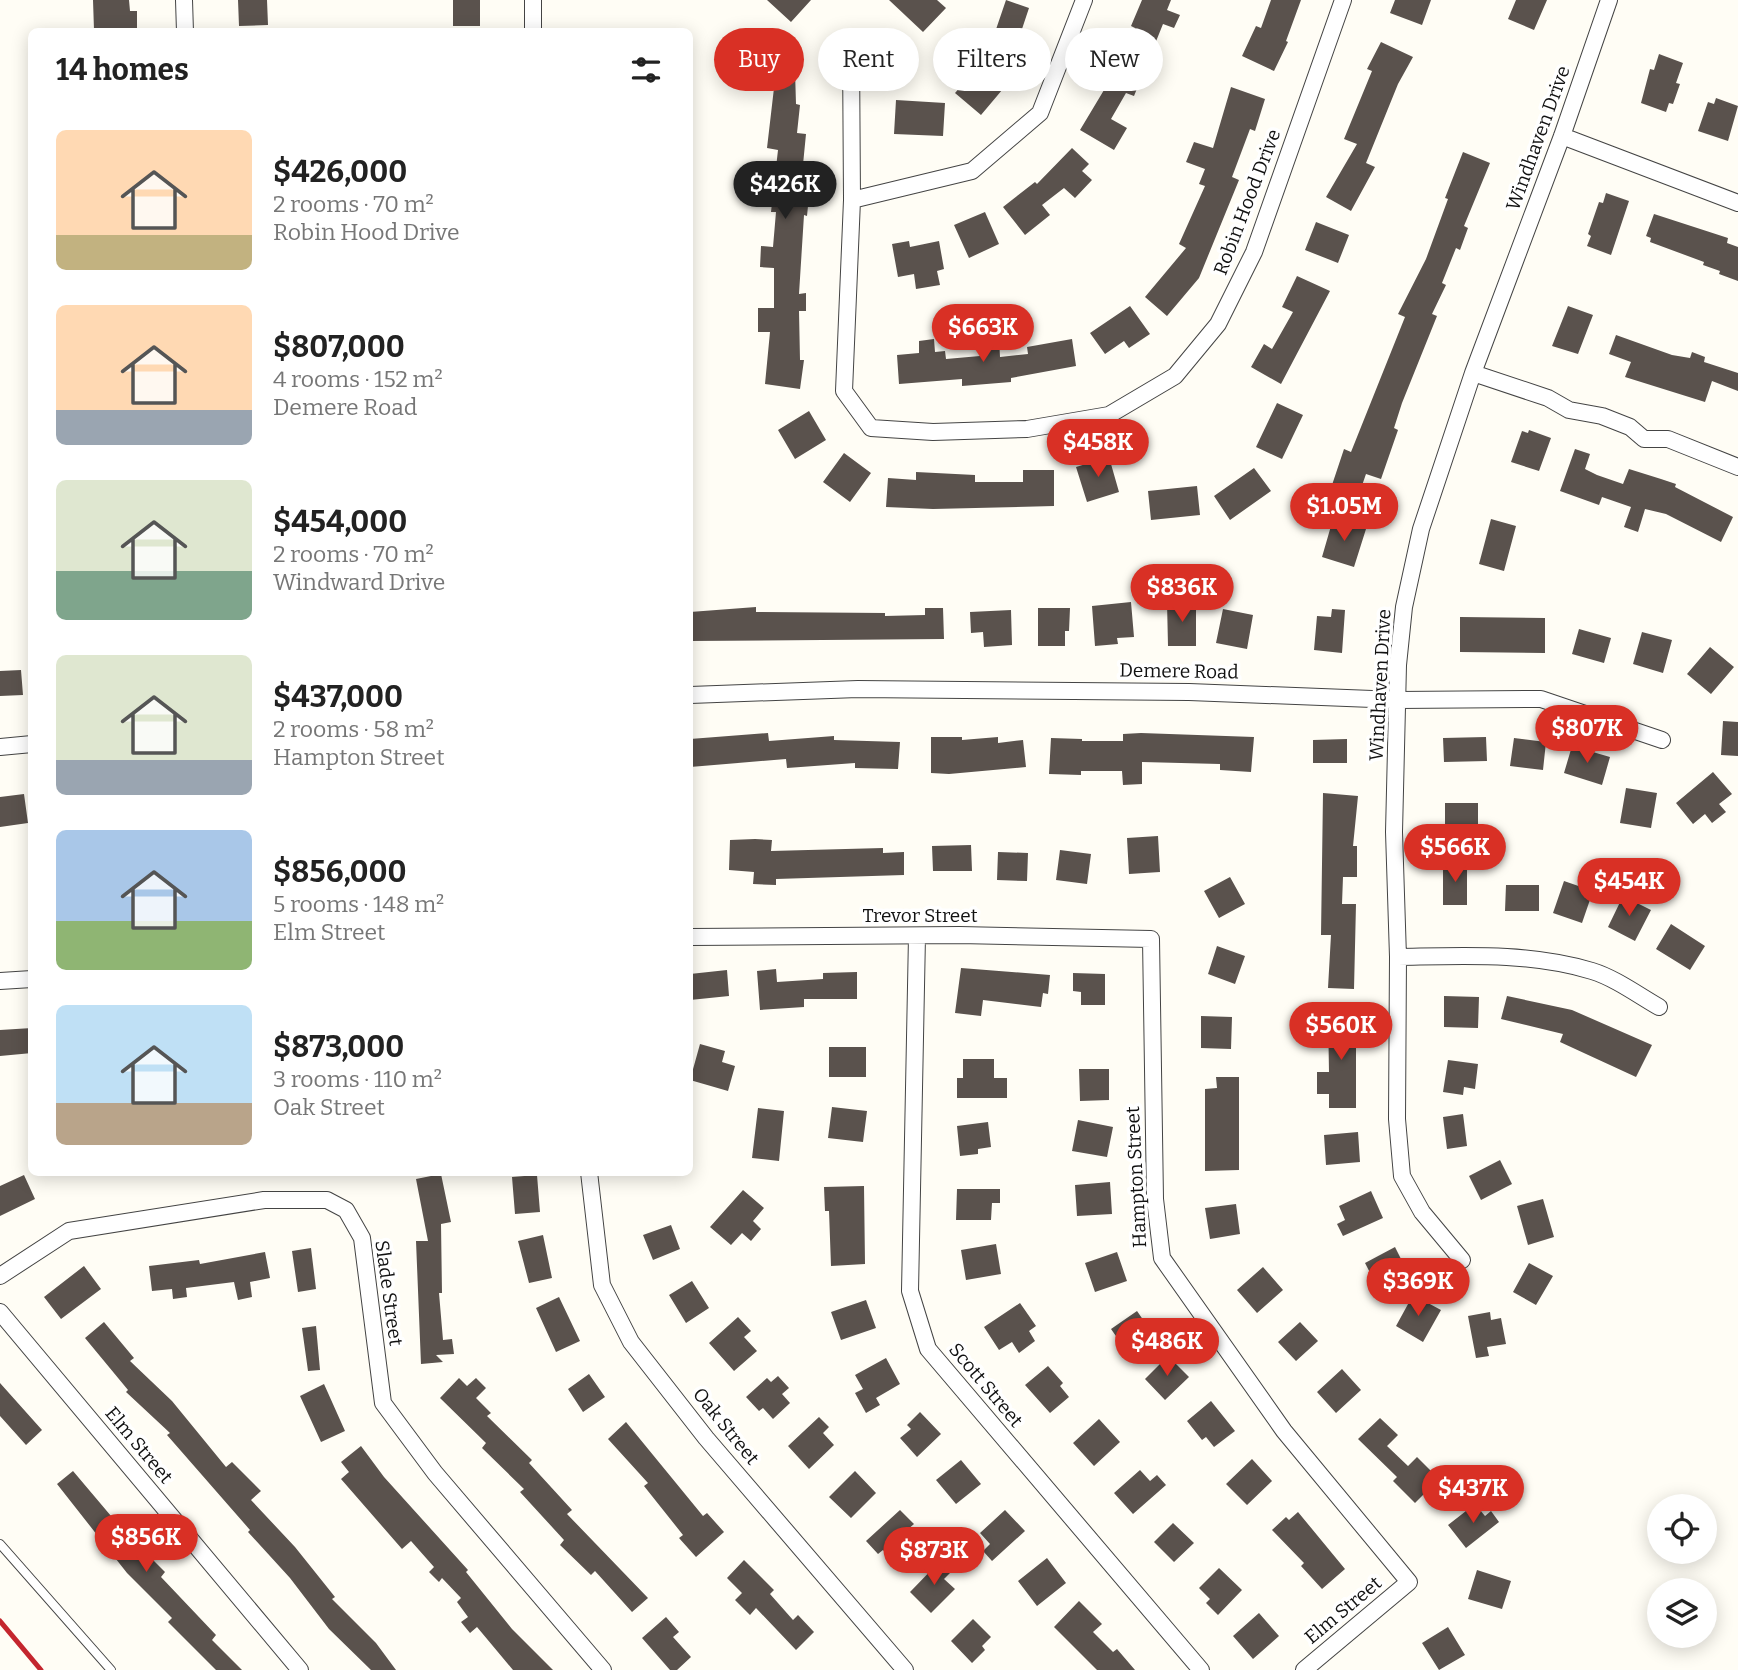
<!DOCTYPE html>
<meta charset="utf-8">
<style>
:root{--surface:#fff;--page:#f2f2f2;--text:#222;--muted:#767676;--accent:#d93025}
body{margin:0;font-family:Bitter,serif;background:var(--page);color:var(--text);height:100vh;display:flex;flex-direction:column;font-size:26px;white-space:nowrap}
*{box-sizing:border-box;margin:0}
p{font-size:23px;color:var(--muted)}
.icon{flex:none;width:38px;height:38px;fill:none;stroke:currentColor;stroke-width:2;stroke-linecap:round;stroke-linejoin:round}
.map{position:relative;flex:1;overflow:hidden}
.side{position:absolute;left:28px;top:28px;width:665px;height:1148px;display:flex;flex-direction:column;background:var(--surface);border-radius:10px;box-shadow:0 4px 18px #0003}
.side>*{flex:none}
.banner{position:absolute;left:714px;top:28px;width:665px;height:63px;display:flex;gap:14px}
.tools{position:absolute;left:1647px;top:1494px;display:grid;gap:14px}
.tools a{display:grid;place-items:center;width:70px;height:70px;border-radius:50%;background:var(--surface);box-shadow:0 4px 18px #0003;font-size:35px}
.price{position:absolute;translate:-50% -60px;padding:0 16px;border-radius:24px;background:var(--accent);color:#fff;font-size:23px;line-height:46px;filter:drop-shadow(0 2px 4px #0008)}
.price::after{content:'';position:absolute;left:50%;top:42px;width:21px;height:16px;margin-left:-10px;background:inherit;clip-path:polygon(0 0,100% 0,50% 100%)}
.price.on{background:#222;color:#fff}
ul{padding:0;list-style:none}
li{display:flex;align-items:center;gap:21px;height:175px;padding:0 28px}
li span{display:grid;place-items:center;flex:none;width:196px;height:140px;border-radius:10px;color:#555}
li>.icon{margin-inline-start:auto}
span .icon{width:84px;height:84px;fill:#fffc;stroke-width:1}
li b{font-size:30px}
h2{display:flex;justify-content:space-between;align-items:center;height:84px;padding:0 28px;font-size:30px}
.pill{padding:0 24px;border-radius:32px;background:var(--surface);box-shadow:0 4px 18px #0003;font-size:24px;line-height:63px}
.pill.on{background:var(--accent);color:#fff}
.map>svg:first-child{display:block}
.building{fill:#5a524d}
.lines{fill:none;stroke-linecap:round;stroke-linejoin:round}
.lane-casing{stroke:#444;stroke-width:10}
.street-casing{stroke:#444;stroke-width:18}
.lane{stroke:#fff;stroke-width:8}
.street{stroke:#fff;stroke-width:16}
.rail{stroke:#c4262e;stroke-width:5}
.labels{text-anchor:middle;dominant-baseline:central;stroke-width:7;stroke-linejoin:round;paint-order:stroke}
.street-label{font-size:19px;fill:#111;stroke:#fff}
</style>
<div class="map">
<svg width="1738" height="1670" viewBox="0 0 1738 1670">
<rect width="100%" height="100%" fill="#fffdf5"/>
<path class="building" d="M93 0H129L130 11H137V29L94 30Z
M238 0H267L268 25 239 26Z
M453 0H480V26H453Z
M767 0H811L791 22Z
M889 0H937L946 8 923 32Z
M1006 0 1029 8 1022 29 1031 32 1023 56 991 44Z
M1142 0H1171L1167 10 1180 15 1174 28 1163 24 1134 96 1126 93 1111 119 1127 128 1114 150 1080 130 1107 85 1103 83 1112 61 1120 64 1135 28 1131 26Z
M1271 0H1301L1286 41 1288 42 1274 71 1242 56 1256 26 1261 28Z
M1395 0H1431L1422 25 1390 13Z
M1516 0H1547L1534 30 1508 19Z
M794 38 796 104 800 105 797 133 806 134 800 195 809 196 807 216 804 215 799 294 806 293V311H799L800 360H804L800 389 765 384 770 332H758V308H774V268L760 267 761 246 773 247 776 212H771L778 150 767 148 774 88H769V66H765L764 39Z
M1381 42 1413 57 1398 84 1366 163 1375 167 1351 211 1326 197 1357 144 1344 139 1372 71 1367 69Z
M1659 54 1683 63 1676 83 1680 84 1673 104 1669 103 1666 112 1641 103 1650 69 1654 70Z
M992 59 1013 77 981 115 955 93 972 74 976 77Z
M1231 87 1265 99 1255 131 1250 129 1232 177 1239 180 1199 278 1167 316 1145 297 1186 248 1179 244 1205 186 1199 184 1205 169 1186 162 1194 142 1213 148Z
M1716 98 1738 106 1728 141 1698 131 1708 102 1714 104Z
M896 100 945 103 943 136 894 134Z
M1072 148 1089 164 1082 171 1092 180 1075 198 1064 188 1042 205 1050 215 1025 235 1003 207 1035 182 1037 184Z
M1463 152 1490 163 1464 226 1468 228 1460 250 1456 248 1442 283 1446 285 1432 314 1437 316 1402 403 1394 428 1398 430 1381 479 1366 474 1358 497 1331 488 1344 449 1351 452 1405 317 1398 314 1426 259 1448 199 1445 198Z
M1606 193 1629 201 1611 255 1587 246 1591 236 1588 234 1599 202 1603 203Z
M985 212 999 244 969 258 954 225Z
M1654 214 1728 238 1727 243 1738 247V281L1719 274 1720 271 1703 265 1704 262 1650 242 1651 238 1646 236Z
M1316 222 1349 235 1338 263 1305 250Z
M909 241 910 247 939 241 944 269 937 271 940 285 916 289 914 274 898 277 892 244Z
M1297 276 1330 291 1281 384 1251 367 1264 344 1272 349 1293 312 1282 307Z
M1130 306 1150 334 1129 348 1124 341 1105 354 1090 333Z
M1568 306 1593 315 1578 354 1552 346Z
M1616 335 1672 355 1690 358 1692 352 1705 357 1704 362 1738 373V391L1712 381 1705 402 1625 377 1631 362 1609 354Z
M934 339 935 352 945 351 946 359 980 356 978 340 999 339 1000 357 1028 354 1027 347 1072 339 1076 366 1011 378V382L962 386V379L899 384 897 355 919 353V341Z
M1277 403 1303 415 1282 459 1256 447Z
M809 411 826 440 795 459 778 430Z
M1529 430 1551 438 1539 471 1511 462 1522 431 1528 433Z
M1575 449 1590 454 1585 469 1597 475 1623 484 1629 469 1661 479 1676 484 1675 487 1733 517 1721 542 1666 514 1645 509 1638 532 1624 527 1631 507 1602 497 1599 505 1560 491Z
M844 453 871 473 850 502 823 482Z
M1109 457 1119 492 1087 502 1076 467Z
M1254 468 1271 491 1230 520 1214 496Z
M1023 470H1054V506L933 509 886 507 888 478 916 480V472L975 475V482H1023Z
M1197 486 1200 515 1151 520 1148 491Z
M1333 519 1366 529 1354 567 1322 557Z
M1491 519 1516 526 1504 571 1479 564Z
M1131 602 1134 637 1117 638 1118 644 1095 646 1092 606Z
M1167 602H1196V646H1168Z
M756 607V612L885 613V616L925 615V608H943L944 639 690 641V612Z
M1038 608H1070L1069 631H1065V646H1038Z
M1223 609 1253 615 1247 649 1216 643Z
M1332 609 1345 610 1342 653 1314 650 1317 616 1331 617Z
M1011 610 1012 645 984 647 983 632 971 633 970 612Z
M1460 617 1545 618V653L1460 652Z
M1579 629 1611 638 1604 663 1572 654Z
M1642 632 1672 640 1663 673 1633 664Z
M1710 647 1734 667 1711 694 1687 674Z
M21 670 23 695 0 696V671Z
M1723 721 1738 722V756L1721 755Z
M768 733 769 741 834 736V740L900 742 898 769 855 768V763L787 768 786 759 690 767V739Z
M1141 733 1254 737 1251 772 1220 770V764L1142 762V784L1123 785 1122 771H1081V775L1049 774 1051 738 1082 739V741H1123V734Z
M931 737H962V740L998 737V743L1023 740 1026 767 949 774 931 773Z
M1486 737 1487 761 1444 762 1443 738Z
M1514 738 1546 742 1543 770 1510 766Z
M1347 739V763H1313V740Z
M1572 746 1610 757 1602 785 1564 773Z
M1713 772 1732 794 1719 804 1726 812 1712 823 1705 814 1693 824 1676 803Z
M1626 788 1657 793 1651 828 1620 823Z
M1323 793 1358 796 1353 846H1357V877H1343L1342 904H1356L1354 989 1328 988 1331 935H1321Z
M24 794 28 823 0 827V797Z
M1445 803H1478V833L1445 834Z
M1158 836 1160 872 1129 874 1127 838Z
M755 839 772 840 771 851 883 848V853L904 852V875L776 879V885L753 884 754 872 729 870 730 840Z
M971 845 972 871H933L932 846Z
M1060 850 1091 854 1087 884 1056 880Z
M998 852 1028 853 1027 881 997 880Z
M1467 862V905H1443V863Z
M1230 877 1245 904 1219 918 1204 891Z
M1564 881 1593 891 1582 923 1553 913Z
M1506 885H1539V911H1505Z
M1623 896 1651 910 1635 941 1608 927Z
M1671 924 1705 946 1690 970 1656 949Z
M1217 946 1245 956 1235 984 1208 974Z
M961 968 1050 975 1048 994 1043 993 1041 1007 983 1000 981 1016 955 1013Z
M776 969 777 982 823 979V973L857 972V999H804V1007L760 1010 757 971Z
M727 970 729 996 690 1000V974Z
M1073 973 1105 974V1005H1081V992L1073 991Z
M1444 996 1479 997 1478 1028 1444 1027Z
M1507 996 1572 1010 1652 1045 1636 1077 1560 1042 1563 1034 1501 1019Z
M1328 1013H1356V1108H1329V1094H1317V1072H1329Z
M1201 1016 1232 1017 1231 1049 1201 1048Z
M32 1028V1053L0 1056V1030Z
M700 1044 725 1051 722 1062 735 1066 728 1091 690 1080Z
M829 1047H866V1077H829Z
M963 1059H994V1078H1007V1098H957V1078H963Z
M1448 1060 1478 1064 1475 1089 1464 1087 1463 1095 1443 1092Z
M1079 1069H1109V1100L1080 1101Z
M1216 1077H1239V1170L1205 1171V1089L1217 1088Z
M832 1107 867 1111 863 1142 828 1138Z
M758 1108 784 1111 779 1161 752 1158Z
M1463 1114 1467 1146 1447 1149 1443 1117Z
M1078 1120 1113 1127 1107 1157 1072 1151Z
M988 1122 991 1147 978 1149V1154L960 1156 957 1126Z
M1358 1132 1360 1162 1326 1165 1324 1135Z
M1500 1160 1512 1184 1481 1200 1469 1176Z
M441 1174 451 1222 441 1224 442 1293H439L443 1340 452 1339 454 1354 436 1355 443 1362 421 1364 416 1241H428L416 1179Z
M24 1175 35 1199 0 1216V1186Z
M537 1175 540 1212 515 1214 512 1177Z
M1110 1182 1112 1214 1077 1216 1075 1185Z
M864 1186 865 1264 831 1266 829 1211H825L824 1187Z
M957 1189H1000V1203H992L991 1220H956Z
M743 1190 764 1208 753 1221 761 1229 751 1241 742 1233 731 1245 710 1227Z
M1371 1191 1383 1218 1343 1236 1337 1224 1345 1220 1339 1206Z
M1543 1199 1554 1237 1528 1245 1517 1206Z
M1236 1204 1240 1234 1210 1239 1205 1208Z
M671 1225 680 1249 653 1260 643 1235Z
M543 1235 552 1278 529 1283 518 1241Z
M996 1244 1001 1274 966 1280 961 1250Z
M1395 1247 1409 1275 1379 1290 1365 1263Z
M311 1248 316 1289 298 1292 292 1251Z
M265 1252 270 1278 250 1282 252 1297 238 1300 234 1282 186 1288 187 1297 173 1299 172 1289 152 1291 149 1266 199 1260 200 1264Z
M1117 1252 1127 1281 1095 1292 1085 1263Z
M1529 1263 1553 1276 1536 1305 1513 1292Z
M84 1266 101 1289 61 1319 44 1297Z
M1263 1267 1283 1290 1257 1313 1237 1290Z
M692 1281 709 1308 686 1323 669 1295Z
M1413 1295 1441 1310 1423 1342 1396 1326Z
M559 1297 580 1341 556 1352 536 1308Z
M866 1300 876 1328 841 1340 831 1312Z
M1020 1303 1036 1326 1029 1331 1035 1341 1019 1353 1012 1342 999 1350 984 1327Z
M1137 1311 1155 1337 1140 1348 1135 1342 1125 1349 1111 1329Z
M1490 1312 1491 1320 1501 1318 1506 1344 1487 1347 1489 1356 1476 1358 1468 1316Z
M738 1317 751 1331 744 1337 757 1351 734 1371 709 1343Z
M104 1322 134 1358 130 1361 172 1401 226 1467 232 1462 261 1491 251 1500 295 1547 335 1597 332 1599 376 1643 396 1670H371L329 1629 290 1578 248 1532 250 1530 167 1435 170 1433 126 1392 128 1390 85 1338Z
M1300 1322 1318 1341 1296 1361 1278 1342Z
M316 1326 320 1370 308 1371 302 1328Z
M1168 1356 1189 1377 1165 1400 1145 1379Z
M886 1358 900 1384 876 1398 880 1405 866 1413 855 1393 863 1389 855 1375Z
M1048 1366 1063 1383 1060 1386 1069 1397 1050 1413 1025 1385Z
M1342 1369 1361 1390 1336 1413 1317 1392Z
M589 1374 605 1397 583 1412 568 1389Z
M778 1376 789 1388 782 1394 790 1403 773 1419 763 1408 759 1411 746 1397 767 1378 771 1382Z
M459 1378 467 1386 476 1378 486 1388 476 1398 491 1413 487 1416 532 1460 529 1463 572 1510 567 1514 648 1598 632 1612 595 1571 591 1575 560 1545 564 1540 520 1492 524 1489 482 1448 486 1443 440 1398Z
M0 1383 42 1430 26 1445 0 1416Z
M324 1384 345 1431 321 1442 300 1396Z
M1211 1401 1235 1431 1214 1447 1206 1437 1202 1440 1187 1421Z
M920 1412 941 1434 917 1457 900 1438 911 1429 907 1425Z
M819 1417 829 1427 823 1433 834 1445 809 1469 788 1446Z
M1380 1418 1398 1435 1387 1446 1408 1466 1417 1457 1439 1479 1415 1503 1393 1481 1397 1477 1358 1439Z
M1099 1419 1120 1442 1094 1466 1073 1443Z
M626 1422 703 1516 707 1513 724 1532 696 1557 679 1538 683 1535 644 1486 648 1483 608 1439Z
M361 1446 384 1477 468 1570 466 1572 512 1629 553 1670H513L477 1627 470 1633 461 1622 468 1617 457 1602 461 1598 442 1578 439 1582 429 1572 434 1567 411 1541 402 1549 341 1479 349 1472 341 1462Z
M1252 1459 1272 1481 1247 1505 1226 1484Z
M961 1460 981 1484 956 1504 936 1480Z
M1140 1470 1150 1481 1157 1475 1166 1485 1133 1514 1114 1493Z
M73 1471 144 1555 146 1553 165 1572 161 1577 216 1635 212 1640 242 1670H216L168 1622 172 1618 127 1573 57 1484Z
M855 1471 876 1493 851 1518 829 1497Z
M1475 1504 1485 1516 1491 1511 1499 1522 1466 1548 1448 1525Z
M900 1510 914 1524 907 1530 919 1544 896 1565 883 1550 878 1554 866 1541Z
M1005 1510 1025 1531 992 1561 983 1551 990 1544 980 1533Z
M1298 1512 1345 1569 1322 1589 1301 1566 1304 1563 1272 1530 1286 1517 1289 1520Z
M1173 1523 1194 1543 1174 1562 1154 1542Z
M1047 1558 1066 1583 1037 1606 1018 1581Z
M744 1560 774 1590 770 1594 793 1620 798 1615 814 1632 796 1650 756 1608 750 1615 735 1600 742 1593 727 1578Z
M941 1560 952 1571 944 1579 955 1589 931 1613 910 1592Z
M1219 1568 1242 1590 1218 1615 1206 1603 1210 1599 1199 1588Z
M1477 1570 1511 1581 1502 1609 1468 1599Z
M1079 1601 1102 1624 1093 1632 1113 1652 1117 1649 1135 1670H1097L1054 1627Z
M1259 1613 1279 1636 1253 1659 1233 1636Z
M666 1617 679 1632 673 1637 691 1657 677 1670H670L642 1638Z
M973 1619 991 1637 982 1646 985 1650 972 1663 951 1641Z
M1448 1627 1465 1655 1439 1670 1422 1643Z"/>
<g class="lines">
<defs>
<path id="lane" d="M0 1544 111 1670"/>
<path id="street" d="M184 0 185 32
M533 0V32
M851 50 852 200 844 391 871 428 933 432 1027 429 1109 415 1175 376 1218 324 1254 252 1343 0
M1562 136 1738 203
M852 200 972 171 1040 113 1084 0
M1473 373 1548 398 1569 410 1602 416 1630 427 1644 439H1668L1738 467
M690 695 858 689 1189 692 1398 700 1541 699 1662 740
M0 747 32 744
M917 936 910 1291 928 1349 1201 1670
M690 937 959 935 1151 939 1155 1199 1162 1258 1284 1431 1409 1582 1304 1670
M1398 957C1462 956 1530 952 1592 971 1615 978 1638 995 1659 1007
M0 981 32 979
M589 1172 602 1285 631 1342 706 1438 905 1670
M1462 1260 1422 1212 1402 1176 1397 1119 1398 957 1394 832 1398 665 1404 607 1421 529 1473 373 1562 136 1609 0
M0 1276 69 1231 264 1200H327L346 1210 362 1238 383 1403 435 1473 603 1670
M0 1312 300 1670"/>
</defs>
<use href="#lane" class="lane-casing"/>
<use href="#street" class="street-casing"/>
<use href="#lane" class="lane"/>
<use href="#street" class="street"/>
<path class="rail" d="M0 1621 41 1670"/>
</g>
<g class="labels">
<g class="street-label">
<text transform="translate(1538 138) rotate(-70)">Windhaven Drive</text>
<text transform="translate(1247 202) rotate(-69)">Robin Hood Drive</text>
<text transform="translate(1179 671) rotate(1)">Demere Road</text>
<text transform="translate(1380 685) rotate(-87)">Windhaven Drive</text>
<text x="920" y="915">Trevor Street</text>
<text transform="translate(1136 1177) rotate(-93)">Hampton Street</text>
<text transform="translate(389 1293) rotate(82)">Slade Street</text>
<text transform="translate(986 1385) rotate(50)">Scott Street</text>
<text transform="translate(726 1426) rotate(51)">Oak Street</text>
<text transform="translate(139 1445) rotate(50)">Elm Street</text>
<text transform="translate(1343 1610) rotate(-40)">Elm Street</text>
</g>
</g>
</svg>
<div class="tools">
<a><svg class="icon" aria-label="locate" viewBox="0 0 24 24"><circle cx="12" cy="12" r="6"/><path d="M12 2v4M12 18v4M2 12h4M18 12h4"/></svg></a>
<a><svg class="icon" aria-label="layers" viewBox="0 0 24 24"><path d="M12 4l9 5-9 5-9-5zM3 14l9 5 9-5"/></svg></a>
</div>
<b class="price on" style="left:785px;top:221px">$426K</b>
<b class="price" style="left:983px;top:364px">$663K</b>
<b class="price" style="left:1098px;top:479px">$458K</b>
<b class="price" style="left:1344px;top:543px">$1.05M</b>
<b class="price" style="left:1182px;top:624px">$836K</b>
<b class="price" style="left:1587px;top:765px">$807K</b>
<b class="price" style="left:1455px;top:884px">$566K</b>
<b class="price" style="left:1629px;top:918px">$454K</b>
<b class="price" style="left:1341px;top:1062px">$560K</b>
<b class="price" style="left:1418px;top:1318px">$369K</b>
<b class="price" style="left:1167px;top:1378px">$486K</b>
<b class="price" style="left:1473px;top:1525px">$437K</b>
<b class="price" style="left:146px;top:1574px">$856K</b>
<b class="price" style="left:934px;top:1587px">$873K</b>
<div class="banner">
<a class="pill on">Buy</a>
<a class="pill">Rent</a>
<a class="pill">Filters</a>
<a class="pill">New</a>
</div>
<section class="side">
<h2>14 homes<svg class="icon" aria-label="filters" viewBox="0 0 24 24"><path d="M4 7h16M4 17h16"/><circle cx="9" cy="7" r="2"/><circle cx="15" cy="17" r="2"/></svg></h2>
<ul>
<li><span style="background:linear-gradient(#ffd9b3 75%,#c2b280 0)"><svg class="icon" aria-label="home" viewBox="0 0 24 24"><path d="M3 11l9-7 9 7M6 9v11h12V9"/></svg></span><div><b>$426,000</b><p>2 rooms · 70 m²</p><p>Robin Hood Drive</p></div></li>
<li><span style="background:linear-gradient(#ffd9b3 75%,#9aa5b1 0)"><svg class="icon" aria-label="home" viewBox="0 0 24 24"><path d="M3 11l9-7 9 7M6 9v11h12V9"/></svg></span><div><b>$807,000</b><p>4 rooms · 152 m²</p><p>Demere Road</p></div></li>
<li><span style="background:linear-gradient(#dfe7d0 65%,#7fa58c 0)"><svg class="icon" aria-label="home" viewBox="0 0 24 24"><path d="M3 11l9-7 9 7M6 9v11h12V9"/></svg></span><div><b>$454,000</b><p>2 rooms · 70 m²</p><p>Windward Drive</p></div></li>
<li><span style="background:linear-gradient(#dfe7d0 75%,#9aa5b1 0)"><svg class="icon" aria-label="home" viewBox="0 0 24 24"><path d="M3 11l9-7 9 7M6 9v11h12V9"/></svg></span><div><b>$437,000</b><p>2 rooms · 58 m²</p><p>Hampton Street</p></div></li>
<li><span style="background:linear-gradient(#a9c7e8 65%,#8fb573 0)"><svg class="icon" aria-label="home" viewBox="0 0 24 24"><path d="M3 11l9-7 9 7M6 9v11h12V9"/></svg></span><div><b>$856,000</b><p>5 rooms · 148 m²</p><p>Elm Street</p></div></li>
<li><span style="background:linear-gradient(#bfe0f5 70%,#b9a48a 0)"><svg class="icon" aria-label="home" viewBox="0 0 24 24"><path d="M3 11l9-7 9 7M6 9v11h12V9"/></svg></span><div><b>$873,000</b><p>3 rooms · 110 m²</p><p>Oak Street</p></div></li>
</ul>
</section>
</div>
